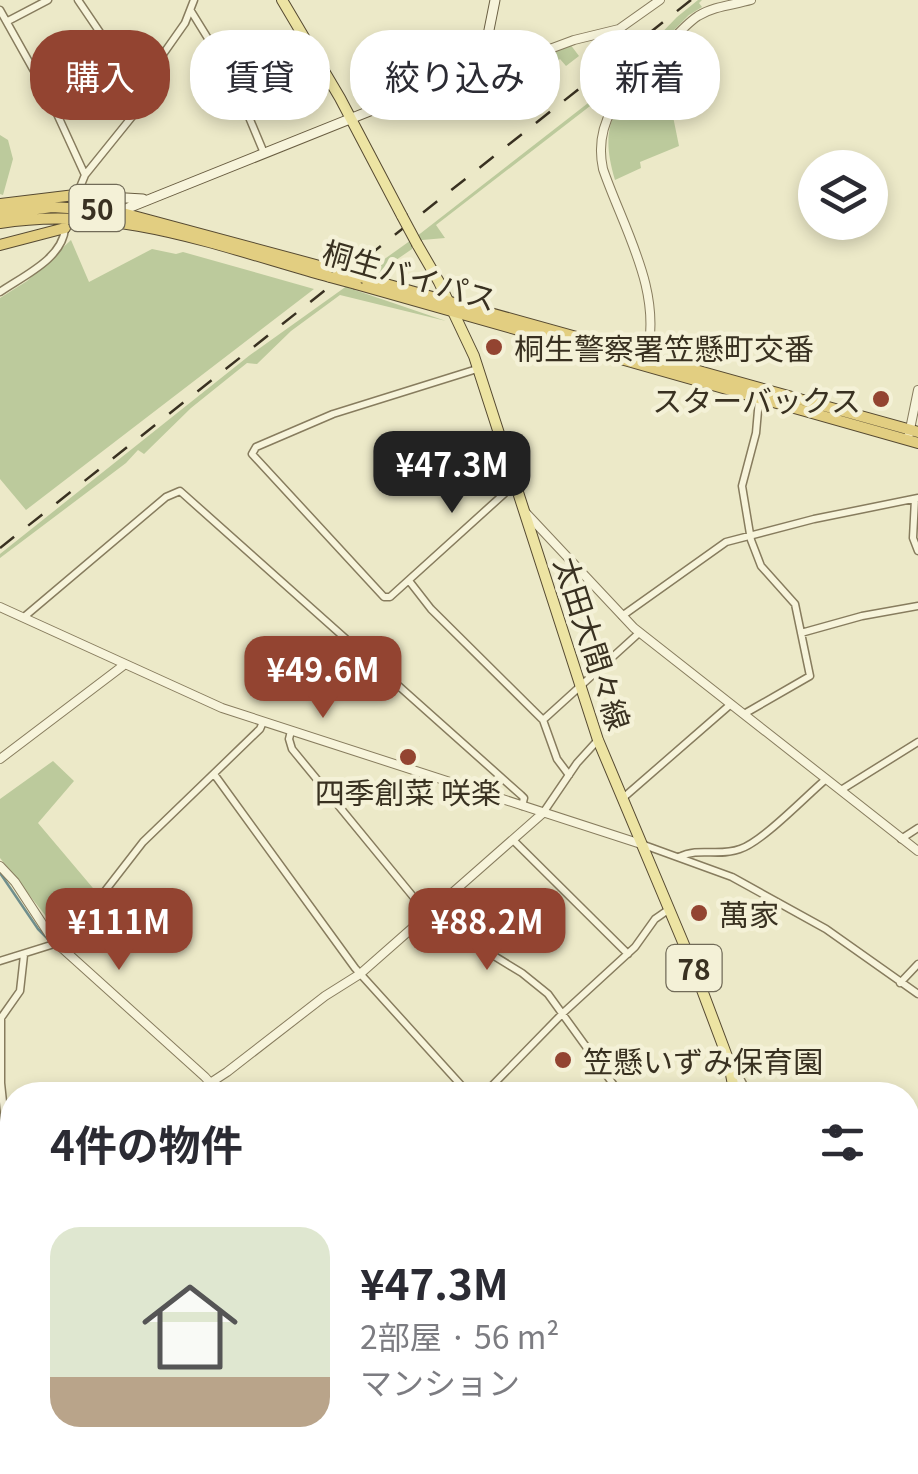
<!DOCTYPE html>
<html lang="ja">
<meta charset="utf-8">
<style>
:root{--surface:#fff;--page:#f7f7f7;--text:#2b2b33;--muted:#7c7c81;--line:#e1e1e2;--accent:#934431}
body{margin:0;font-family:Georgia,"Noto Sans JP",serif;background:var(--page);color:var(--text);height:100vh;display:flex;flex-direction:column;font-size:38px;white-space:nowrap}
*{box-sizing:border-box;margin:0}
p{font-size:32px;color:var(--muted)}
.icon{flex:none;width:55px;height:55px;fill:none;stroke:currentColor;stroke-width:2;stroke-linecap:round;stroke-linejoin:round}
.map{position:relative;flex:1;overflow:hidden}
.details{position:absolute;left:0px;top:1082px;width:920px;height:392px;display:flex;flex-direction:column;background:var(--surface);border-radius:40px 40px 0 0;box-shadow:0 5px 15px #0003}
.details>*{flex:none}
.guide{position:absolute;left:30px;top:30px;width:860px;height:90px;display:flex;gap:20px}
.tools{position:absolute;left:798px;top:150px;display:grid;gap:20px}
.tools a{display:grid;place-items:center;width:90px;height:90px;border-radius:50%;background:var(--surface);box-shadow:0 5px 15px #0003;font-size:50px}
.price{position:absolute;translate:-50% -85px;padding:0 22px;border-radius:20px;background:var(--accent);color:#fff;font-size:32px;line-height:65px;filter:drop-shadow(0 2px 5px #0008)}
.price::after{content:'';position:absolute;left:50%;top:60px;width:30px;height:22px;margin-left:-15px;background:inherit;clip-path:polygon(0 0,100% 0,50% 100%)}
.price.selected{background:#222;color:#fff}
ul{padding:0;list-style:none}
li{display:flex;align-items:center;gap:30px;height:250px;padding:0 50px}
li+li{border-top:2px solid var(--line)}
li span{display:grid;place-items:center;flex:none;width:280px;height:200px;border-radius:30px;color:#555}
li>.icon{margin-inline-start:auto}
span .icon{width:120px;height:120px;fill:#fffc;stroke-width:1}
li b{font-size:42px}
h2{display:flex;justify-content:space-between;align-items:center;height:120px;padding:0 50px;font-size:42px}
.chip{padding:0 35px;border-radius:40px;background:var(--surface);box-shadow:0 5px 15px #0003;font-size:35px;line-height:90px}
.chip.selected{background:var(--accent);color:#fff}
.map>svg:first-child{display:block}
.green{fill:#bcca9c}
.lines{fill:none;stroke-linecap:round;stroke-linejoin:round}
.stream{stroke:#708f8d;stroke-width:2.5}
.minor-casing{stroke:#877c5e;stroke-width:9}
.tertiary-casing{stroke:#877c5e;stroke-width:10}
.secondary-casing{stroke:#695d41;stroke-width:11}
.primary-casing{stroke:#564a32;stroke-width:12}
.trunk-casing{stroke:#564a32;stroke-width:12}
.minor{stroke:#f7f4db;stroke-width:6}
.tertiary{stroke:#f7f4db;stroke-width:8}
.secondary{stroke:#f7f4db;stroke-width:9}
.primary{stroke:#ede4a3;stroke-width:10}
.trunk{stroke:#e2ce81;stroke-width:10}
.rail{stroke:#393121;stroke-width:2.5;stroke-dasharray:18 18;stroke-linecap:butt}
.primary-bridge-casing{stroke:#564a32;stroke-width:12;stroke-linecap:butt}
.trunk-bridge-casing{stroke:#564a32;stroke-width:12;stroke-linecap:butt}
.primary-bridge{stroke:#ede4a3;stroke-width:10}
.trunk-bridge{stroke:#e2ce81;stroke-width:10}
.poi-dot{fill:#934431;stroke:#f4f1d7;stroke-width:4}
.labels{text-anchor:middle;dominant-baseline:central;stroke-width:9;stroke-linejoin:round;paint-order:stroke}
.shield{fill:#f4f1d7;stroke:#716b58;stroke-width:2.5}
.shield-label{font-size:28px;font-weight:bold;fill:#393121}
.street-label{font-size:30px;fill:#393121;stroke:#f4f1d7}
.poi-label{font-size:30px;fill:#393121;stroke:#f4f1d7;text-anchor:start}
</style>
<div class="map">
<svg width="918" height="1474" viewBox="0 0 918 1474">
<rect width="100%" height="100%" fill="#ece9c8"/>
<path class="green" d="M698 0H702L699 3 702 7 689 15 625 79 436 225 445 238 422 240 412 245V249L386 267 380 276 369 272 349 288 446 321 340 295 291 331 257 364 247 363 191 408 144 454 138 450 126 463 0 558V554L250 355 421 233 610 86 677 17Z
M570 44 579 56 566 66 560 59 537 75 535 71 541 67 539 55Z
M652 67 665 77 679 146 640 162 641 168 615 180C598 124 615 107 652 67Z
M0 135 8 140 13 159 3 195 0 194Z
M71 240 89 282 152 249 176 254 183 252 314 289 26 510 0 479V298L27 281Z
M53 761 74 781 38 823 98 894 66 934H60L0 858V799Z"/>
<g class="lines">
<path class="stream" d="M0 873 38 929 49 940
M546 1468 550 1474"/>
<defs>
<path id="minor" d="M78 0 143 96
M0 10 52 103 85 175
M191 11 233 79 264 153
M8 21 48 0
M411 49 426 88
M488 72 501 104
M74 202 85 175 135 113 159 60 185 23 194 0
M0 292C23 276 62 259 65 229
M477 369 333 414 256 447 252 454 384 597H390L516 483
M915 499 913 538 918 551
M410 582 431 609 543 720 639 633
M622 616 726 542 814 519 918 498
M24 617 166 497 180 491 521 795 524 798 522 806
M801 633 862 616 918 606
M744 714 810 676 795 604 761 566 751 540 742 486 756 433 759 399
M543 720 557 759 569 775
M291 731 289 739 292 749 429 916 522 973 548 994 621 1095
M214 774 355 968 470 1095
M841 790 918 742
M623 798 731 704
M543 813 577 763 597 741
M901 839 918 828
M513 840 628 954
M644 845 732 877 826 929 918 994
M679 857C699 847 719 857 740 849 762 842 805 797 825 780
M0 961 67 940 143 842 260 729 263 722
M900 983 918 964
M734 1078 741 1080 749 1095
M483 1095 563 1013 635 947 655 919 668 910
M908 1177 918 1186
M12 1187 1 1083V1018L20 991 24 955
M908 1267 918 1277
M0 1296 12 1291
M908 1319 918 1331
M117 1462 122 1474
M210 1462 217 1474
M397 1462 411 1474
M583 1462 586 1474
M90 1474 99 1462"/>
<path id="tertiary" d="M482 64 488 72 574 40 619 29 660 0
M646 358C664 293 624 230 603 169 592 118 626 88 658 55 671 42 683 26 698 16 714 6 734 5 751 0
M909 434 918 390
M526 513 634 628 918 851
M0 607 222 708 641 844
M0 759 124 665
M0 866 15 882 53 940 205 1077 221 1095
M192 1095 227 1072 325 996 360 974 543 813
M0 1189 12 1191
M908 1288 918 1277
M531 1474 543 1462"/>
<path id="secondary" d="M75 195 143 199
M128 208 477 68 483 60 495 0"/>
<path id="primary" d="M282 0 340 98 402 216
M417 244 439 282 474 356 598 740 693 966 728 1059 735 1095
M791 1474 795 1462"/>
<path id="trunk" d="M0 204 75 195
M0 214 52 207 115 211 338 271
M0 223C115 204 221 247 330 277
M0 245 65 228
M364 278 918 432
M356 284 918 443"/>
</defs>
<use href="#minor" class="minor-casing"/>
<use href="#tertiary" class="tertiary-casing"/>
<use href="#secondary" class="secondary-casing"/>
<use href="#primary" class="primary-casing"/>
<use href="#trunk" class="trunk-casing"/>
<use href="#minor" class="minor"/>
<use href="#tertiary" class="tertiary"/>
<use href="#secondary" class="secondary"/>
<use href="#primary" class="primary"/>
<use href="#trunk" class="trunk"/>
<path class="rail" d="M0 548 691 0"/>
<defs>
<path id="primary-bridge" d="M402 216 417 244"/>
<path id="trunk-bridge" d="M338 271 364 278
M330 277 356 284"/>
</defs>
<use href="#primary-bridge" class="primary-bridge-casing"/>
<use href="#trunk-bridge" class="trunk-bridge-casing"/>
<use href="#primary-bridge" class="primary-bridge"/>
<use href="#trunk-bridge" class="trunk-bridge"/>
</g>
<g class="poi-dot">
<circle cx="494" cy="347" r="10"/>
<circle cx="881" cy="399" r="10"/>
<circle cx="408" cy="757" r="10"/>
<circle cx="699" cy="913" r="10"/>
<circle cx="563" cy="1060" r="10"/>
</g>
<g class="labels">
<g class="shield">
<rect x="69.5" y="185" width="55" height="46" rx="8"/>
<rect x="666.5" y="945" width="55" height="46" rx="8"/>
</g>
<g class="shield-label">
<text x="97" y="208">50</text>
<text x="694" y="968">78</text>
</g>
<g class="street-label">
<text transform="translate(410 274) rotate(16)">桐生バイパス</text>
<text transform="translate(594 643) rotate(72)">太田大間々線</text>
</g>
<g class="poi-label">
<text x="514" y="347">桐生警察署笠懸町交番</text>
<text x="861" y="399" text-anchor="end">スターバックス</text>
<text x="408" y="791" text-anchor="middle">四季創菜 咲楽</text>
<text x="719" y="913">萬家</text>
<text x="583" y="1060">笠懸いずみ保育園</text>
</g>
</g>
</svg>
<div class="tools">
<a><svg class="icon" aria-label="layers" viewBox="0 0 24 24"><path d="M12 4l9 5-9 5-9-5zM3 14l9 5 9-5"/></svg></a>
</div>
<b class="price selected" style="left:452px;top:516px">¥47.3M</b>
<b class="price" style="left:323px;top:721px">¥49.6M</b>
<b class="price" style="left:119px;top:973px">¥111M</b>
<b class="price" style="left:487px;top:973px">¥88.2M</b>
<div class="guide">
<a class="chip selected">購入</a>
<a class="chip">賃貸</a>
<a class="chip">絞り込み</a>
<a class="chip">新着</a>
</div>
<section class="details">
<h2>4件の物件<svg class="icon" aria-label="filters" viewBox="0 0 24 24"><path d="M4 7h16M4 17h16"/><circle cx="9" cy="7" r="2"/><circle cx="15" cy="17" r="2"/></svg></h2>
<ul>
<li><span style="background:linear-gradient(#dfe7d0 75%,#b9a48a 0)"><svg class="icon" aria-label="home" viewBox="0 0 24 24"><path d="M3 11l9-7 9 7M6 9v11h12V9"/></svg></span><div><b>¥47.3M</b><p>2部屋 · 56 m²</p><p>マンション</p></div></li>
</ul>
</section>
</div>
